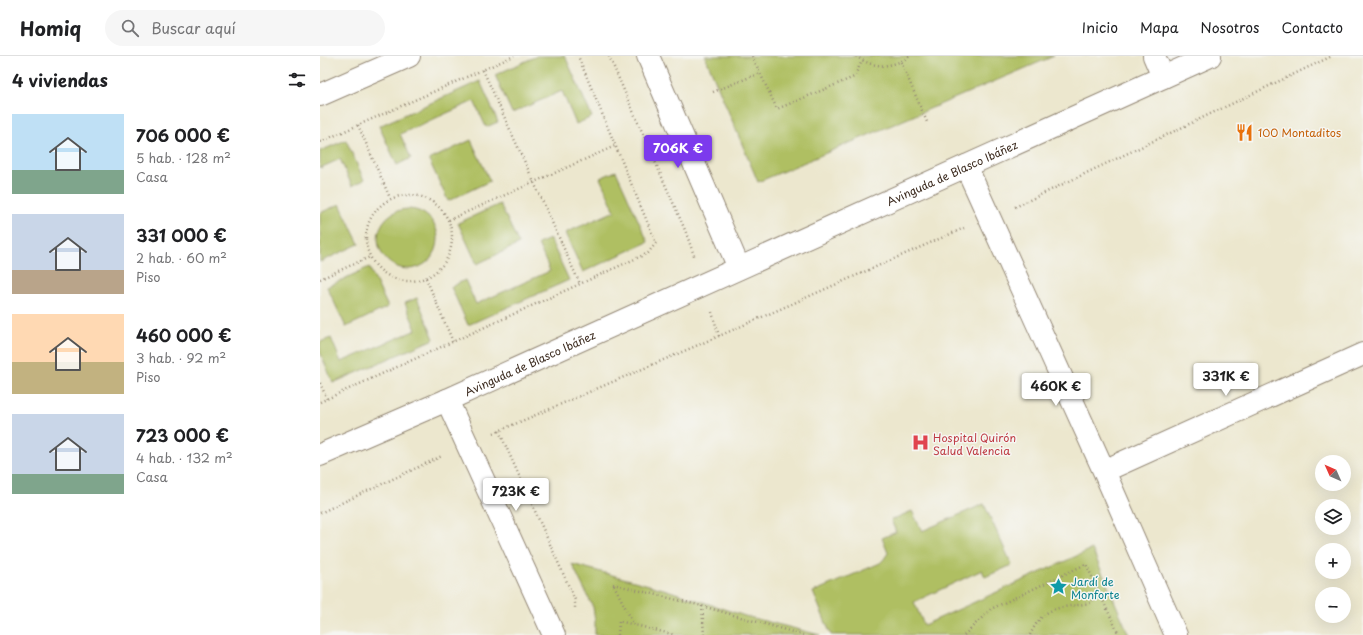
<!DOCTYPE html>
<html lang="es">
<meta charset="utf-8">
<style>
:root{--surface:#fff;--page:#f6f6f6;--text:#202124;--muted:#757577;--line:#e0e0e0;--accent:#7c3aed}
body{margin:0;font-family:"Playpen Sans",sans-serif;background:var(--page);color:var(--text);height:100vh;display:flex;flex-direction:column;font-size:15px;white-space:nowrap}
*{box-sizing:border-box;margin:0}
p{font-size:13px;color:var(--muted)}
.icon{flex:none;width:22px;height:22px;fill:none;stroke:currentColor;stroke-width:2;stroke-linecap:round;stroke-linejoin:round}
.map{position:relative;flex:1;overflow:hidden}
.sheet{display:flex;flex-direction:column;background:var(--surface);width:320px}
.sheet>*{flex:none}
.needle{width:26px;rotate:315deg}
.fabs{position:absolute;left:995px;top:399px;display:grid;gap:8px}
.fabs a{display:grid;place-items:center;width:36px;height:36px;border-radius:50%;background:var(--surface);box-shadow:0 4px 16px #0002;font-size:20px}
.price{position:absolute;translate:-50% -34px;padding:0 9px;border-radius:4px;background:#fff;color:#222;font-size:13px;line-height:26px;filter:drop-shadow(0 1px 2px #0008)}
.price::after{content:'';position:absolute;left:50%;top:24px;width:12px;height:9px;margin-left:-6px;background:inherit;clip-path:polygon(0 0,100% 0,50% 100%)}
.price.on{background:var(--accent);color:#fff}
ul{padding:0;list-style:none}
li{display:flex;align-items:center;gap:12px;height:100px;padding:0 12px}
li span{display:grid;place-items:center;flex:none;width:112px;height:80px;border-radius:0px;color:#555}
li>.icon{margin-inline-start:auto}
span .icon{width:48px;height:48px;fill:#fffc;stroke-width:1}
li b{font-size:17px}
h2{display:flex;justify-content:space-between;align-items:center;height:48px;padding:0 12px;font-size:17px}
header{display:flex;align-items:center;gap:24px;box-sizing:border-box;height:56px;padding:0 20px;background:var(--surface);border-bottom:1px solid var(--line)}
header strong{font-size:19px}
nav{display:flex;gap:22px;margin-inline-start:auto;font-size:14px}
.search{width:280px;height:36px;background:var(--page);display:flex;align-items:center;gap:10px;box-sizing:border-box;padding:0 14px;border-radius:22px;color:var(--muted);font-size:15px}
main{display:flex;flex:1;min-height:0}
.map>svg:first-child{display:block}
.green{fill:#afbf62;stroke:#757440}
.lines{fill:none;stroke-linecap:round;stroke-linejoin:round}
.minor-casing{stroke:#948876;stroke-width:24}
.major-casing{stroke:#948876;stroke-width:24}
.path{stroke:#948876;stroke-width:2.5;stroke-dasharray:1 3;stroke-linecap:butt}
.minor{stroke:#fff;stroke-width:22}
.major{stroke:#fff;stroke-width:22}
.labels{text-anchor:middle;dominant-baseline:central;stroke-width:3;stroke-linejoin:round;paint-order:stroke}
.food-label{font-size:11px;fill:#c56008;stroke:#f6f6f2;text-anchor:start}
.street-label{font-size:11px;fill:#3b2a1e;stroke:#f6f6f2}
.health-label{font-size:11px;fill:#be3a42;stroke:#f6f6f2;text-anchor:start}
.culture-label{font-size:11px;fill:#0d838f;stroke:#f6f6f2;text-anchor:start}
</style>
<header>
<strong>Homiq</strong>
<div class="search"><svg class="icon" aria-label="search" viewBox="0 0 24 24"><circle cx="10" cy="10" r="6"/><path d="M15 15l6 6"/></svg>Buscar aquí</div>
<nav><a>Inicio</a><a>Mapa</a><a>Nosotros</a><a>Contacto</a></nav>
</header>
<main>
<section class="sheet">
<h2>4 viviendas<svg class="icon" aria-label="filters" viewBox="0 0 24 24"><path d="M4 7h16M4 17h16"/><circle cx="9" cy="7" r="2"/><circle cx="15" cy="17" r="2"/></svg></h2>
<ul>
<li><span style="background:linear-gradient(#bfe0f5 70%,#7fa58c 0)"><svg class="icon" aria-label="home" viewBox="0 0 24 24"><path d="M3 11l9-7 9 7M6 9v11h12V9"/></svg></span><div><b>706 000 €</b><p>5 hab. · 128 m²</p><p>Casa</p></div></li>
<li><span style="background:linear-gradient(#c9d6e8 70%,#b9a48a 0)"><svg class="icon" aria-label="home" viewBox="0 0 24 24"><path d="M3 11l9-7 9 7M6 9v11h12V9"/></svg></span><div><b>331 000 €</b><p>2 hab. · 60 m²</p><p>Piso</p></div></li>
<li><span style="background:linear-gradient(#ffd9b3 60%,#c2b280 0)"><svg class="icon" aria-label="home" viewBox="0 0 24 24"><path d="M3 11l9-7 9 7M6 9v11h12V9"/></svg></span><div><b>460 000 €</b><p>3 hab. · 92 m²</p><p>Piso</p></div></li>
<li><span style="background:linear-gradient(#c9d6e8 75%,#7fa58c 0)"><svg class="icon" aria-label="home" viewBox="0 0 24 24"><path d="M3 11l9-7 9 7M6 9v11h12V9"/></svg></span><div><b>723 000 €</b><p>4 hab. · 132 m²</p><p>Casa</p></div></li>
</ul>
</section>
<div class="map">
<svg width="1043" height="579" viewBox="0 0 1043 579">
<rect width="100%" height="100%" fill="#f6f6f2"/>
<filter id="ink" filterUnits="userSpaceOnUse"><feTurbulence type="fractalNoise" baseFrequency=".025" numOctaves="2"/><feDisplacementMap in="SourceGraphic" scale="8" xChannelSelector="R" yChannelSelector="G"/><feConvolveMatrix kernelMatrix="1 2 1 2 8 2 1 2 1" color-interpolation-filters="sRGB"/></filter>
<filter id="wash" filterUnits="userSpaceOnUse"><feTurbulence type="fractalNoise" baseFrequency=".012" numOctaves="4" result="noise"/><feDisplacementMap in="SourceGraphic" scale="16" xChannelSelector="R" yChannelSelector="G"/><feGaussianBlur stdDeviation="0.9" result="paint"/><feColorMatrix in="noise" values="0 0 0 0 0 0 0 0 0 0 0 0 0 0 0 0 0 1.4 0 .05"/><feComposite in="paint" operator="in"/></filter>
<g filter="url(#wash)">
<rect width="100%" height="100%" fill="#ece7ce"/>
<path class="green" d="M217 0H245L272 61 256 68 242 35 192 57 175 19Z
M385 0H734L438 126Z
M160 25 178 66 166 71 154 45 80 78 91 102 77 109 59 70Z
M26 84 44 124 32 130 20 103 0 112V95Z
M151 84 170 125 128 145 109 104Z
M296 115 328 186 263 216 245 177 295 155 280 122Z
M20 148 39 188 0 206V157Z
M180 148 199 188 157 208 138 167Z
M58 183a30 30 0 1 1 60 0a30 30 0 1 1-60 0Z
M230 183 249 224 148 269 131 231 145 224 156 248 230 215 218 188Z
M49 211 68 251 26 271 7 231Z
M97 242 114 283 13 327 0 296V286L11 282 21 306 96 274 85 247Z
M664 448 692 509 665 521 662 514 594 546 604 569 772 493 809 579H511L493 536 560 507 564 503 568 497 562 482 576 476 571 464 592 455 602 475Z
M252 508 347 534 425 560 500 579H275V565L273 551Z"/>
</g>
<g filter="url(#ink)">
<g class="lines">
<defs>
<path id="minor" d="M328 0 419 212
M834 0 843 21
M646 110 784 415 856 579
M127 344 234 579
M784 415 1043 298"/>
<g id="major">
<path d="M0 39 89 0"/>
<path id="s1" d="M0 399 127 344 890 0"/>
</g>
</defs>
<use href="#minor" class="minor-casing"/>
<use href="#major" class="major-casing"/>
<path class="path" d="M289 0 365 174 375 202
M432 0 440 17
M536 0C553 13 573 12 590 0
M581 6 607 66
M163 14 260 228
M393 36 440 17 457 53 534 21 542 5
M38 69 70 142
M0 86 194 0
M46 182a43 43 0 1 1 86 0a43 43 0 1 1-86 0Z
M695 151 1012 0
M129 164 295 90
M106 222 133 286
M0 223 50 201
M392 256 399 280
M0 327 7 343
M0 346 328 197 336 187 258 0
M179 375 255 544V554
M174 377 399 280 644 172
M0 457 122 400
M293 528 382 550 483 579
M294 529 314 569
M382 550 384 579
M298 579 299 565 355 579
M644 579 671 553 766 508 799 579
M710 579C725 547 740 553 770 547L779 537"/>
<use href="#minor" class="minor"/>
<use href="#major" class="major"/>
</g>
</g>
<defs>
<symbol id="restaurant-bare" viewBox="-9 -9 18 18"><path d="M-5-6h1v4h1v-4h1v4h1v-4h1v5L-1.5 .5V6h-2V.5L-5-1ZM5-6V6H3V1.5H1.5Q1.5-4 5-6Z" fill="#e8710a" stroke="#f6f6f2" stroke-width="2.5" paint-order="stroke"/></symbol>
<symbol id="hospital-bare" viewBox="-9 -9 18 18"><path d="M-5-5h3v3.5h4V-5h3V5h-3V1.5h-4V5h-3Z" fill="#e0444e" stroke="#f6f6f2" stroke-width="2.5" paint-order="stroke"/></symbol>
<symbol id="sight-bare" viewBox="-9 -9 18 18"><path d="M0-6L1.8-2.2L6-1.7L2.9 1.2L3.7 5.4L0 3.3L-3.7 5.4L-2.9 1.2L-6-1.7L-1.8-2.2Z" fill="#0f9aa8" stroke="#f6f6f2" stroke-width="2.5" paint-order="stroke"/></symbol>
</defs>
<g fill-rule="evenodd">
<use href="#restaurant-bare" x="912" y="64" width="25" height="25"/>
<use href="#hospital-bare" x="588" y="374" width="25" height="25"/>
<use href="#sight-bare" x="726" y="518" width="25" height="25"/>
</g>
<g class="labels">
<g class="food-label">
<text x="938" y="76">100 Montaditos</text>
</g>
<g class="street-label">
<text stroke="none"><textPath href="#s1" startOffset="692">Avinguda de Blasco Ibáñez</textPath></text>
<text stroke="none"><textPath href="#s1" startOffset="229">Avinguda de Blasco Ibáñez</textPath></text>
</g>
<g class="health-label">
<text x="613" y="381">Hospital Quirón<tspan x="613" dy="13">Salud Valencia</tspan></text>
</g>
<g class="culture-label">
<text x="751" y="525">Jardí de<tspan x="751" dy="13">Monforte</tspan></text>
</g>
</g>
</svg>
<div class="fabs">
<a><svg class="needle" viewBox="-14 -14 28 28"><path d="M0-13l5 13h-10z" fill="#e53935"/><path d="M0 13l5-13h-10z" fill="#757577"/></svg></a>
<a><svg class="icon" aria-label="layers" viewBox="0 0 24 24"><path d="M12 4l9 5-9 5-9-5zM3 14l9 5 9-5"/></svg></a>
<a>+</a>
<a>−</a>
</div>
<b class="price on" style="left:358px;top:113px">706K €</b>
<b class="price" style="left:906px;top:341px">331K €</b>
<b class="price" style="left:736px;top:351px">460K €</b>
<b class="price" style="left:196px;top:456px">723K €</b>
</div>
</main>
